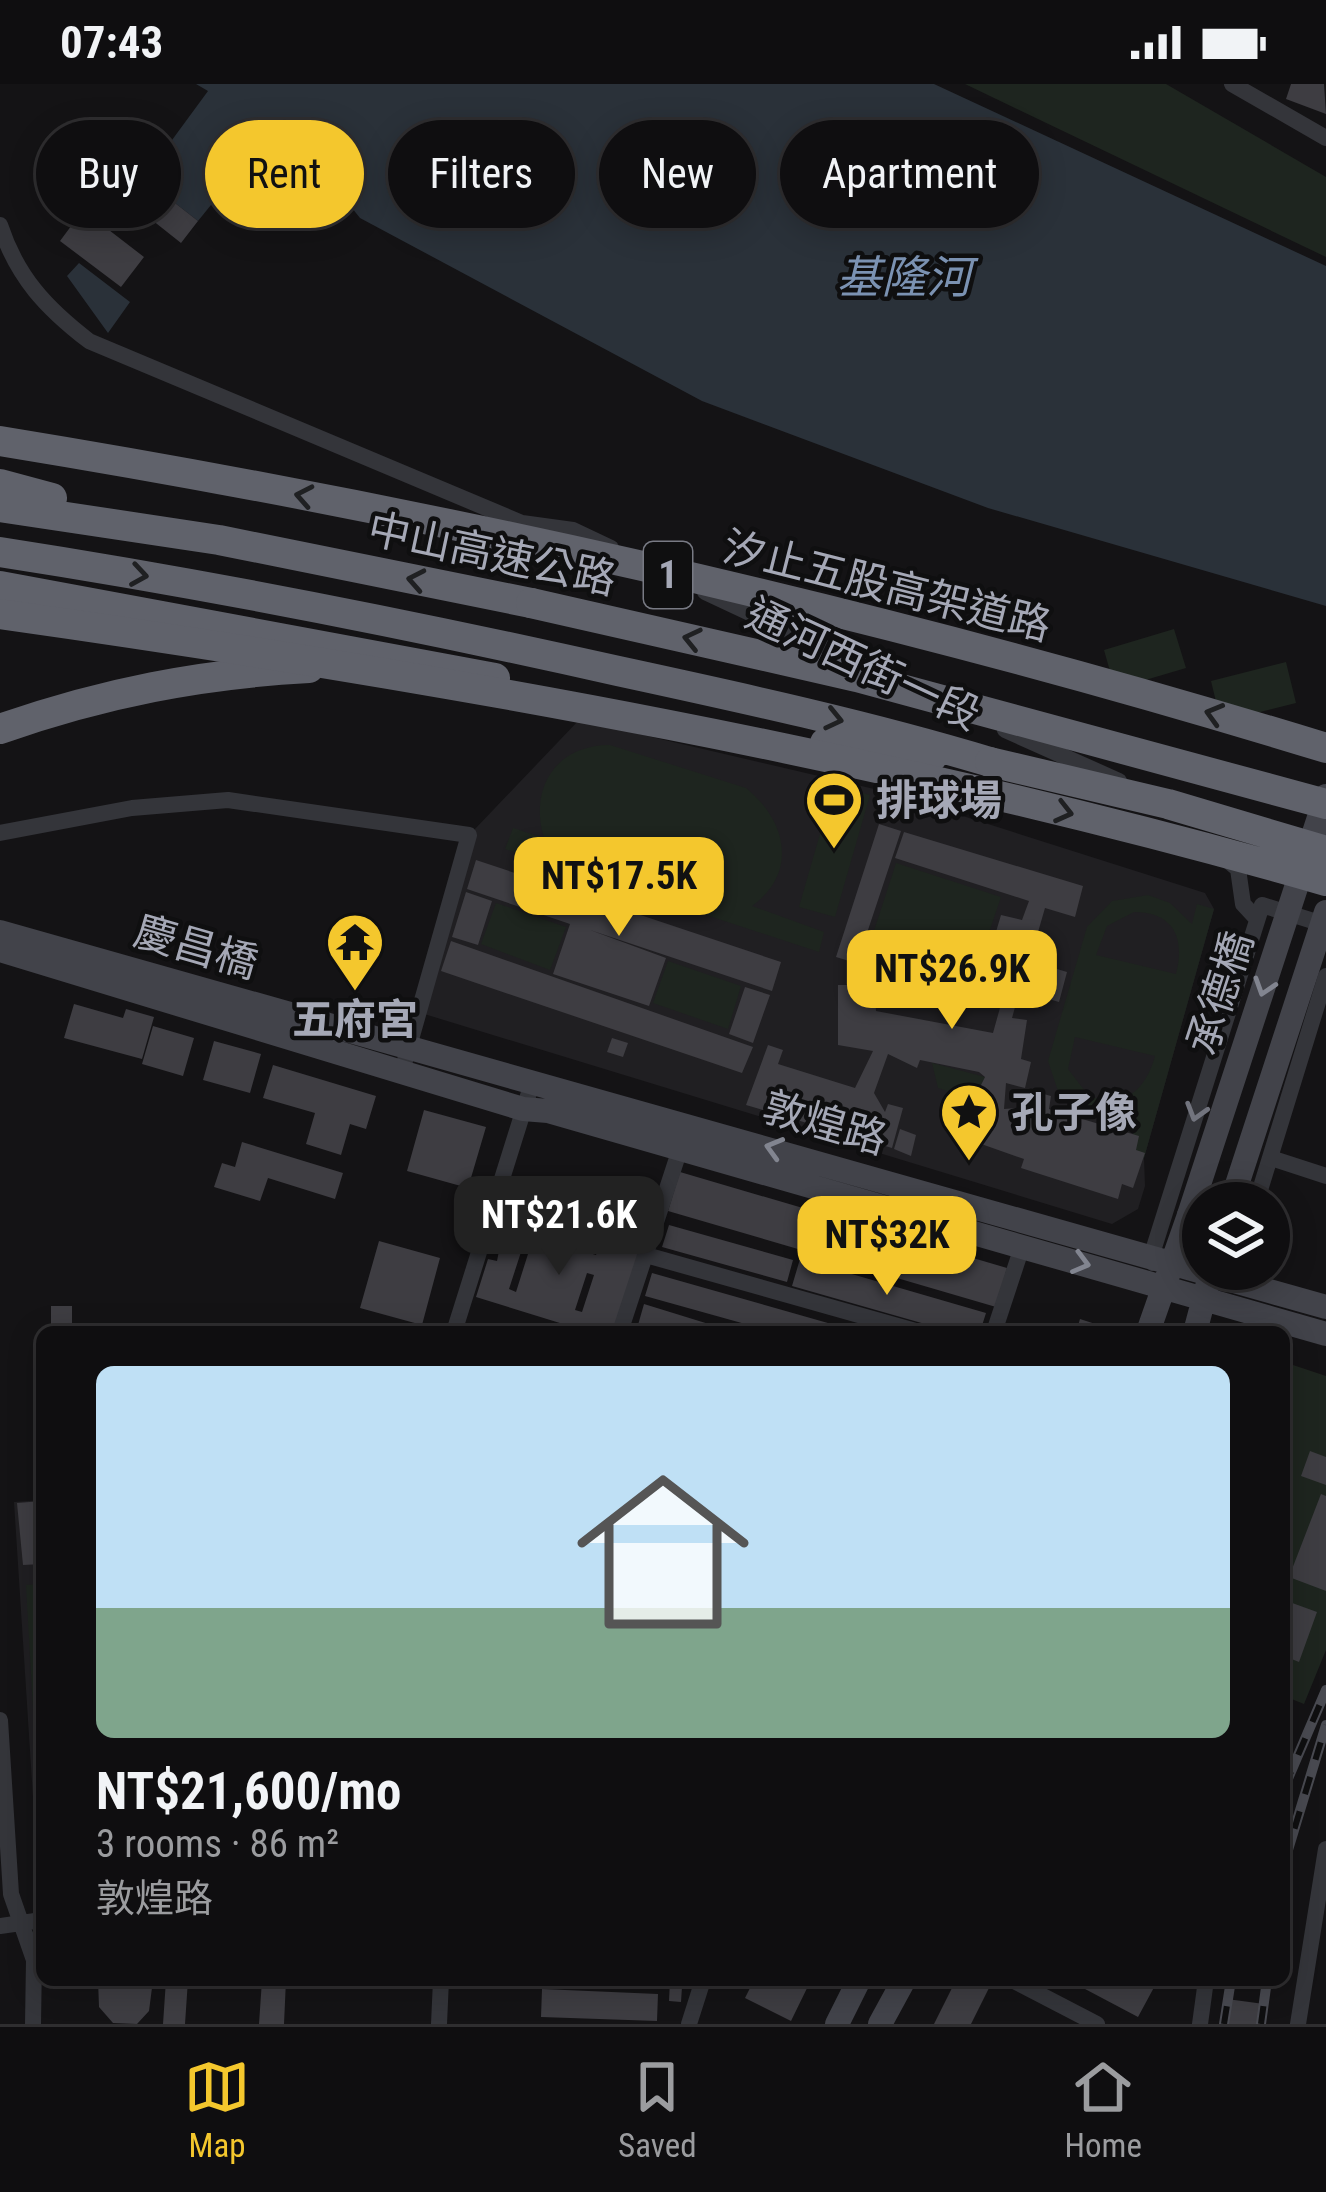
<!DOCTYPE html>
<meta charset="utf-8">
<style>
:root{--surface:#0f0e10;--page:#181719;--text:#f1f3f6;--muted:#9b9c9f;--line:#2f2e30;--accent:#f4c72d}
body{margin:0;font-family:"Roboto Condensed","Noto Sans TC",sans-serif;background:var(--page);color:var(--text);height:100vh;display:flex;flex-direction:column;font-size:45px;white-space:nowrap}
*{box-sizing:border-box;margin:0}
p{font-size:39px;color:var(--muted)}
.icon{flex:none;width:66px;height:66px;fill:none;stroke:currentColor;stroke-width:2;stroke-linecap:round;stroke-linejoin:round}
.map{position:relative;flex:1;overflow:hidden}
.sheet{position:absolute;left:36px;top:1242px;width:1254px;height:660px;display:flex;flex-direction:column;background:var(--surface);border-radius:18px;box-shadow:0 6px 30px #0003,0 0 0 3px var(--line)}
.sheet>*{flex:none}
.top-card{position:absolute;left:36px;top:36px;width:1254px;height:108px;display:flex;gap:24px}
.fabs{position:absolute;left:1182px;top:1098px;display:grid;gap:24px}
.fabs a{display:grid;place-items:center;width:108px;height:108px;border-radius:50%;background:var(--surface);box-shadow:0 6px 30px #0003,0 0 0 3px var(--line);font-size:60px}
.price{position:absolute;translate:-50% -102px;padding:0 27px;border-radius:24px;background:var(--accent);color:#111;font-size:39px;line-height:78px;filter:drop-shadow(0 3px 6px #0008)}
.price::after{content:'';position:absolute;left:50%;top:72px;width:36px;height:27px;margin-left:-18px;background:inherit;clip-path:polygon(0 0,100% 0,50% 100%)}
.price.current{background:#222;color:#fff}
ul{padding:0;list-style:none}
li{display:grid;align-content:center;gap:24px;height:636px;padding:0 60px}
li span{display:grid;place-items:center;height:372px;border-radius:18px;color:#555}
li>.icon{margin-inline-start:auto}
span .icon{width:216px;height:216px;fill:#fffc;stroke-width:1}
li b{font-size:51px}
.pill{padding:0 42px;border-radius:54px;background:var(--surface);box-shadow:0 6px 30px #0003,0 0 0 3px var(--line);font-size:42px;line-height:108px}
.pill.current{background:var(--accent);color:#111}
.status{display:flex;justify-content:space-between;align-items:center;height:84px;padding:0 60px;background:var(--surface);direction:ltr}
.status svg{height:33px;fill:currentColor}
.dock{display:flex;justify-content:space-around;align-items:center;height:168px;border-top:3px solid var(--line);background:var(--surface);font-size:33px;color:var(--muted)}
.dock a{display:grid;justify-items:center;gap:6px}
.dock .current{color:var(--accent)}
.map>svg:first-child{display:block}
.built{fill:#201f22}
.green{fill:#1e251f;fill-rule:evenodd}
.water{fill:#2a3139}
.building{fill:#3e3d42;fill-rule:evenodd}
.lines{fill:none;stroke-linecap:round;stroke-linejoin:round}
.street{stroke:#34353a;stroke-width:16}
.secondary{stroke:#42434a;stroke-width:24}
.highway{stroke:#60626b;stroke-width:30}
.rail-casing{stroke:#494a51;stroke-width:10}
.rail{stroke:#0f0f10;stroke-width:6;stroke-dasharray:18;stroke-linecap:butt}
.secondary-bridge{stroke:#42434a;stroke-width:24}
.highway-bridge{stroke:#60626b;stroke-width:30}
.oneway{stroke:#1f2022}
.oneway2{stroke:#828590}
.oneway3{stroke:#72747e}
.labels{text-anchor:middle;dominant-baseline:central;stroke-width:9;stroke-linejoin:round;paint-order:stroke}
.shield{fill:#0f0f10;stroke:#787a84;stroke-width:3}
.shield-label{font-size:39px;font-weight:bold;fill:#a5a8b6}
.street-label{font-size:42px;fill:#a5a8b6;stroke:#0f0f10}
.poi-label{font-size:42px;font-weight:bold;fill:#a5a8b6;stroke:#0f0f10;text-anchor:start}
.water-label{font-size:45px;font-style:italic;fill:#7b92b2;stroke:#0f0f10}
</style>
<div class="status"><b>07:43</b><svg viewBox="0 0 49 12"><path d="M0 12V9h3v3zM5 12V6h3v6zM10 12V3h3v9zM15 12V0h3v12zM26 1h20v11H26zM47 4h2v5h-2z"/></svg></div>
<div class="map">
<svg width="1326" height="1940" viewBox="0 0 1326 1940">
<rect width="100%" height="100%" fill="#141315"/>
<path class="built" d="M579 636 887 708 1205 809 1214 825 1144 1074 1145 1102 1138 1125 1112 1140 421 929 475 745Z
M42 1416V1760H36L14 1418Z"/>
<path class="green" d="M965 0H1166L1326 93V173Z
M1174 545 1186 584 1115 605 1104 566Z
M1286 578 1296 619 1221 638 1211 597Z
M610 661 746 704C786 736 799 788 752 822L824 848 819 868 505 765 513 744 544 754C529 705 555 661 610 661Z
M834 701 870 711 835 833 799 823Z
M896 779 1001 813 977 884 873 850Z
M1148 811 1170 819 1192 840 1197 820 1214 825 1144 1074 1128 1070 1138 1028 1104 1035 1081 1029 1058 1007 1048 977 1087 843 1112 817ZM1134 828C1175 828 1185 856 1176 890L1096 871 1107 842ZM1075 953 1155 972C1146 1005 1124 1027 1088 1011L1068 985Z
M496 819 566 843 550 886 481 860Z
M668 877 741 902 728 945 653 919Z
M932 979 985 993 974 1015 938 1004Z
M1284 1278 1326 1292V1566L1304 1620 1284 1612Z
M42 1500V1750H40L26 1501Z"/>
<path class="water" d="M196 0H934L1326 182V522L988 424 702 317 360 134 287 43 266 53 198 137 175 119 169 125 139 101 208 7Z
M79 179 130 218 108 249 67 192Z"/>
<path class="building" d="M1291 0H1324L1326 30 1286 15Z
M135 98 169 125 175 119 198 137 181 159 123 113Z
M83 126 144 173 121 203 60 157Z
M879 740 901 747 866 852 1005 894 997 921 881 887 874 902 876 927 993 949 1016 866 993 858 1001 831 1022 836 1029 817 895 774 904 748 1083 802 1075 833 1045 824 1029 879 1045 884 1038 903 1022 898 1012 934 1027 936 1021 975 1031 978 1025 1004 1006 999 1004 1025 1029 1023 1033 1007 1051 1012 1049 1025 1139 1052 1136 1066 1145 1069 1133 1104 1122 1100 1118 1115 1021 1084 1024 1075 953 1050 967 1012 974 1015 985 993 979 988 920 976 917 984 888 970 874 1009 885 1028 888 1020 903 1024 892 1064 746 1021 768 961 783 966 778 980 855 1004 873 967 838 961V901H859L869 883 836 873Z
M476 776 781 878 772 907 590 846 666 874 649 922 553 890 570 840 467 805Z
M466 808 492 817 478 861 452 853Z
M625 808 649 815 645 828 621 820Z
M451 857 753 963 742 989 441 887Z
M1047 882 1067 888 1059 918 1038 912Z
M745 903 770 911 753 959 729 950Z
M74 920 123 934 126 925 154 933 142 975 64 954Z
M153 942 194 954 183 992 142 980Z
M612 954 628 959 623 973 607 968Z
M214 957 261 970 250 1009 203 996Z
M273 981 376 1012 366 1045 350 1040 341 1071 306 1060 315 1029 263 1014Z
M424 1026 486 1043 468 1104 407 1087Z
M900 1045 916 1051 911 1072 894 1065Z
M242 1058 343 1089 335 1115 268 1094 260 1117 214 1103 222 1079 235 1083Z
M680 1088 1007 1184 996 1223 668 1127Z
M507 1126 538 1135 532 1152 596 1171 603 1152 641 1164 615 1248H589L476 1213 488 1175 497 1177ZM521 1168 528 1170 516 1208 509 1205ZM587 1189 594 1191 582 1228 575 1226Z
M669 1141 793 1176 787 1198 662 1163Z
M379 1157 440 1174 422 1241 360 1224Z
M800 1175 986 1229 980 1248H953L792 1202Z
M652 1189 856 1247 855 1248H774L645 1212Z
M644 1220 712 1241 710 1248H636Z
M51 1222H72V1248H51Z
M1080 1235 1117 1247V1248H1076Z
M1310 1367 1326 1373V1401L1301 1392Z
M1321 1410 1326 1412V1507L1289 1493Z
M42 1417V1480L23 1481 17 1419Z
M1284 1516 1317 1528 1299 1578 1284 1572Z
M98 1896H153L149 1927 137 1940 113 1939 99 1923Z
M166 1896H188L185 1940H163Z
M262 1896H286L284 1940H259Z
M670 1896H689V1903H682L681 1918 669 1917Z
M754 1896H811L791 1937 745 1914Z
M956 1896H993L971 1940H934Z
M1068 1896H1158L1138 1933Z
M542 1905 658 1910 657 1937 541 1933Z
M1227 1915 1264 1920 1261 1940H1224Z"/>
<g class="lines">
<path class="street" d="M1232 0 1326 54
M0 141C17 193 46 224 89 257L522 439 573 446 611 464
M705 508 872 586
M1005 646 1119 697
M0 749 132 724 228 716 469 751 402 987
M1226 775 1238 785 1243 820 1256 834
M1271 1074 1326 1092
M1256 1119 1326 892
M646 1171 919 1248
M1153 1179 1151 1173 1262 821 1326 841
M454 1248 533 996
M620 1248 680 1065
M994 1248 1022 1163
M0 1636 11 1810 34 1876 33 1940
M0 1842 42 1836
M1012 1896 1097 1940
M439 1940 441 1896
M689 1940 703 1896
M1200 1940 1206 1896
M1298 1940 1326 1765"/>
<path class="secondary" d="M0 848 1326 1223
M0 866 523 1025 548 1027 1326 1250
M1148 1248 1189 1131
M1195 1248 1208 1199
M837 1940 859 1896
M880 1940 904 1896"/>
<path class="highway" d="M0 400 52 414
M0 423 219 456 531 519
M0 468C207 500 413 541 618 587 743 614 867 641 990 678
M0 502 495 594
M0 645C103 609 200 590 309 584
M825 659 932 673"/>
<defs>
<path id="rail" d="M1284 1704 1326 1606
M1284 1779 1326 1641
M1224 1940 1231 1896
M1261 1940 1267 1896"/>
</defs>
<use href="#rail" class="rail-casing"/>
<use href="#rail" class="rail"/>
<path class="secondary-bridge" d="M1231 1119 1326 828
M1189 1131 1326 712"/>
<path class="highway-bridge" d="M0 357C447 430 893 531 1326 664
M531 519 857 593 1326 720
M0 530C446 593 893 673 1326 797
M990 678 1168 720 1326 767"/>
</g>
<defs><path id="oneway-chevron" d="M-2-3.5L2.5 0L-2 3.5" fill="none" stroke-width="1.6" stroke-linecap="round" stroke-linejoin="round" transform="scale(3)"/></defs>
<g class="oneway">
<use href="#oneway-chevron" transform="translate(304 412) rotate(-169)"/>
<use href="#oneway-chevron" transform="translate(139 491) rotate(9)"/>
<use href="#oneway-chevron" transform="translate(416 496) rotate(-169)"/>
<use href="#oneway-chevron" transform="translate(692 555) rotate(-167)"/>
<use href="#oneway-chevron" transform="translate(1214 630) rotate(-164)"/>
<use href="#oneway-chevron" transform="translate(834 635) rotate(13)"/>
<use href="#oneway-chevron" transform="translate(1064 728) rotate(14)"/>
</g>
<g class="oneway2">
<use href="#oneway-chevron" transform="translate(1264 903) rotate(108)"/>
<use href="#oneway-chevron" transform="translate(774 1064) rotate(-164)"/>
<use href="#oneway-chevron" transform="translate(1081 1179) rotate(15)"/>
</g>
<use class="oneway3" href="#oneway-chevron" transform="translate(1196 1028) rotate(107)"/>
<defs>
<symbol id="stadium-pin" viewBox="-11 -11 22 30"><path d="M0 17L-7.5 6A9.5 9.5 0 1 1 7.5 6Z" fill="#f4c72d" stroke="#0f0f10"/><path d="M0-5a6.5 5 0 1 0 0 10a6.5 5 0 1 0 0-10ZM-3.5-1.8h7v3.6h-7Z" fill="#111"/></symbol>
<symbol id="temple-pin" viewBox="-11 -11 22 30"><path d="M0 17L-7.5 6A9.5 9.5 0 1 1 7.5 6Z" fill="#f4c72d" stroke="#0f0f10"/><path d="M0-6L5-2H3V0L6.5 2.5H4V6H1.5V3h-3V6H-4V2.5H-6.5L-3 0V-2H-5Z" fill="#111"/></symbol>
<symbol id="sight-pin" viewBox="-11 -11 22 30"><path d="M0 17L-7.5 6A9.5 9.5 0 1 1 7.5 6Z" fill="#f4c72d" stroke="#0f0f10"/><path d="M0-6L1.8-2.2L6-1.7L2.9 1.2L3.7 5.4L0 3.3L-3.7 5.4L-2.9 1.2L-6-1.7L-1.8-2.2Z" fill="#111"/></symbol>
</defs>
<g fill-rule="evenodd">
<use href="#stadium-pin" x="801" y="683" width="66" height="90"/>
<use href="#temple-pin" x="322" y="825" width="66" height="90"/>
<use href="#sight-pin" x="936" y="995" width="66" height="90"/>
</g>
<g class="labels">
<rect class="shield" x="644" y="458" width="48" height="66" rx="9"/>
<g class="shield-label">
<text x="668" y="491">1</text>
</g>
<g class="street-label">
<text transform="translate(492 470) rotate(12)">中山高速公路</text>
<text transform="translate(887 502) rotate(14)">汐止五股高架道路</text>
<text transform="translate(863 580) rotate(25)">通河西街一段</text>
<text transform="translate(196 863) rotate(16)">慶昌橋</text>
<text transform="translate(1220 909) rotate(-72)">承德橋</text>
<text transform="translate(825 1039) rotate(16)">敦煌路</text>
</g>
<g class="poi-label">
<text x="876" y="716">排球場</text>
<text x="355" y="935" text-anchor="middle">五府宮</text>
<text x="1011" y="1028">孔子像</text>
</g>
<g class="water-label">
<text x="904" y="193">基隆河</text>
</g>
</g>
</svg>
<div class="fabs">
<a><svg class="icon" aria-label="layers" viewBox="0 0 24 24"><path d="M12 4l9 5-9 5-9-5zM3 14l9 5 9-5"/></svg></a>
</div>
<b class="price" style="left:619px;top:855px">NT$17.5K</b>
<b class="price" style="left:952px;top:948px">NT$26.9K</b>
<b class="price current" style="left:559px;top:1194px">NT$21.6K</b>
<b class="price" style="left:887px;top:1214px">NT$32K</b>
<div class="top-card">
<a class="pill">Buy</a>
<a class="pill current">Rent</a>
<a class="pill">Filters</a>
<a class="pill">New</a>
<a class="pill">Apartment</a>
</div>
<section class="sheet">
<ul>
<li><span style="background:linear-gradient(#bfe0f5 65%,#7fa58c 0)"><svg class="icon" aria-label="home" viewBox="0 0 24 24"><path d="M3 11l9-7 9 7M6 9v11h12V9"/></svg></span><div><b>NT$21,600/mo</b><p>3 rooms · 86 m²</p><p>敦煌路</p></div></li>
</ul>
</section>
</div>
<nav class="dock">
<a class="current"><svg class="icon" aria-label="map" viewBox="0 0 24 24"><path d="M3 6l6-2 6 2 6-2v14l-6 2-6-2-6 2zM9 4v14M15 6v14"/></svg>Map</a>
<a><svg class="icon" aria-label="saved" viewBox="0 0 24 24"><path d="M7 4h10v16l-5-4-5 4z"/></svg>Saved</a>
<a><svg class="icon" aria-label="home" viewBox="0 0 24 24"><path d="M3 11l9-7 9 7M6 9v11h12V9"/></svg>Home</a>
</nav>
